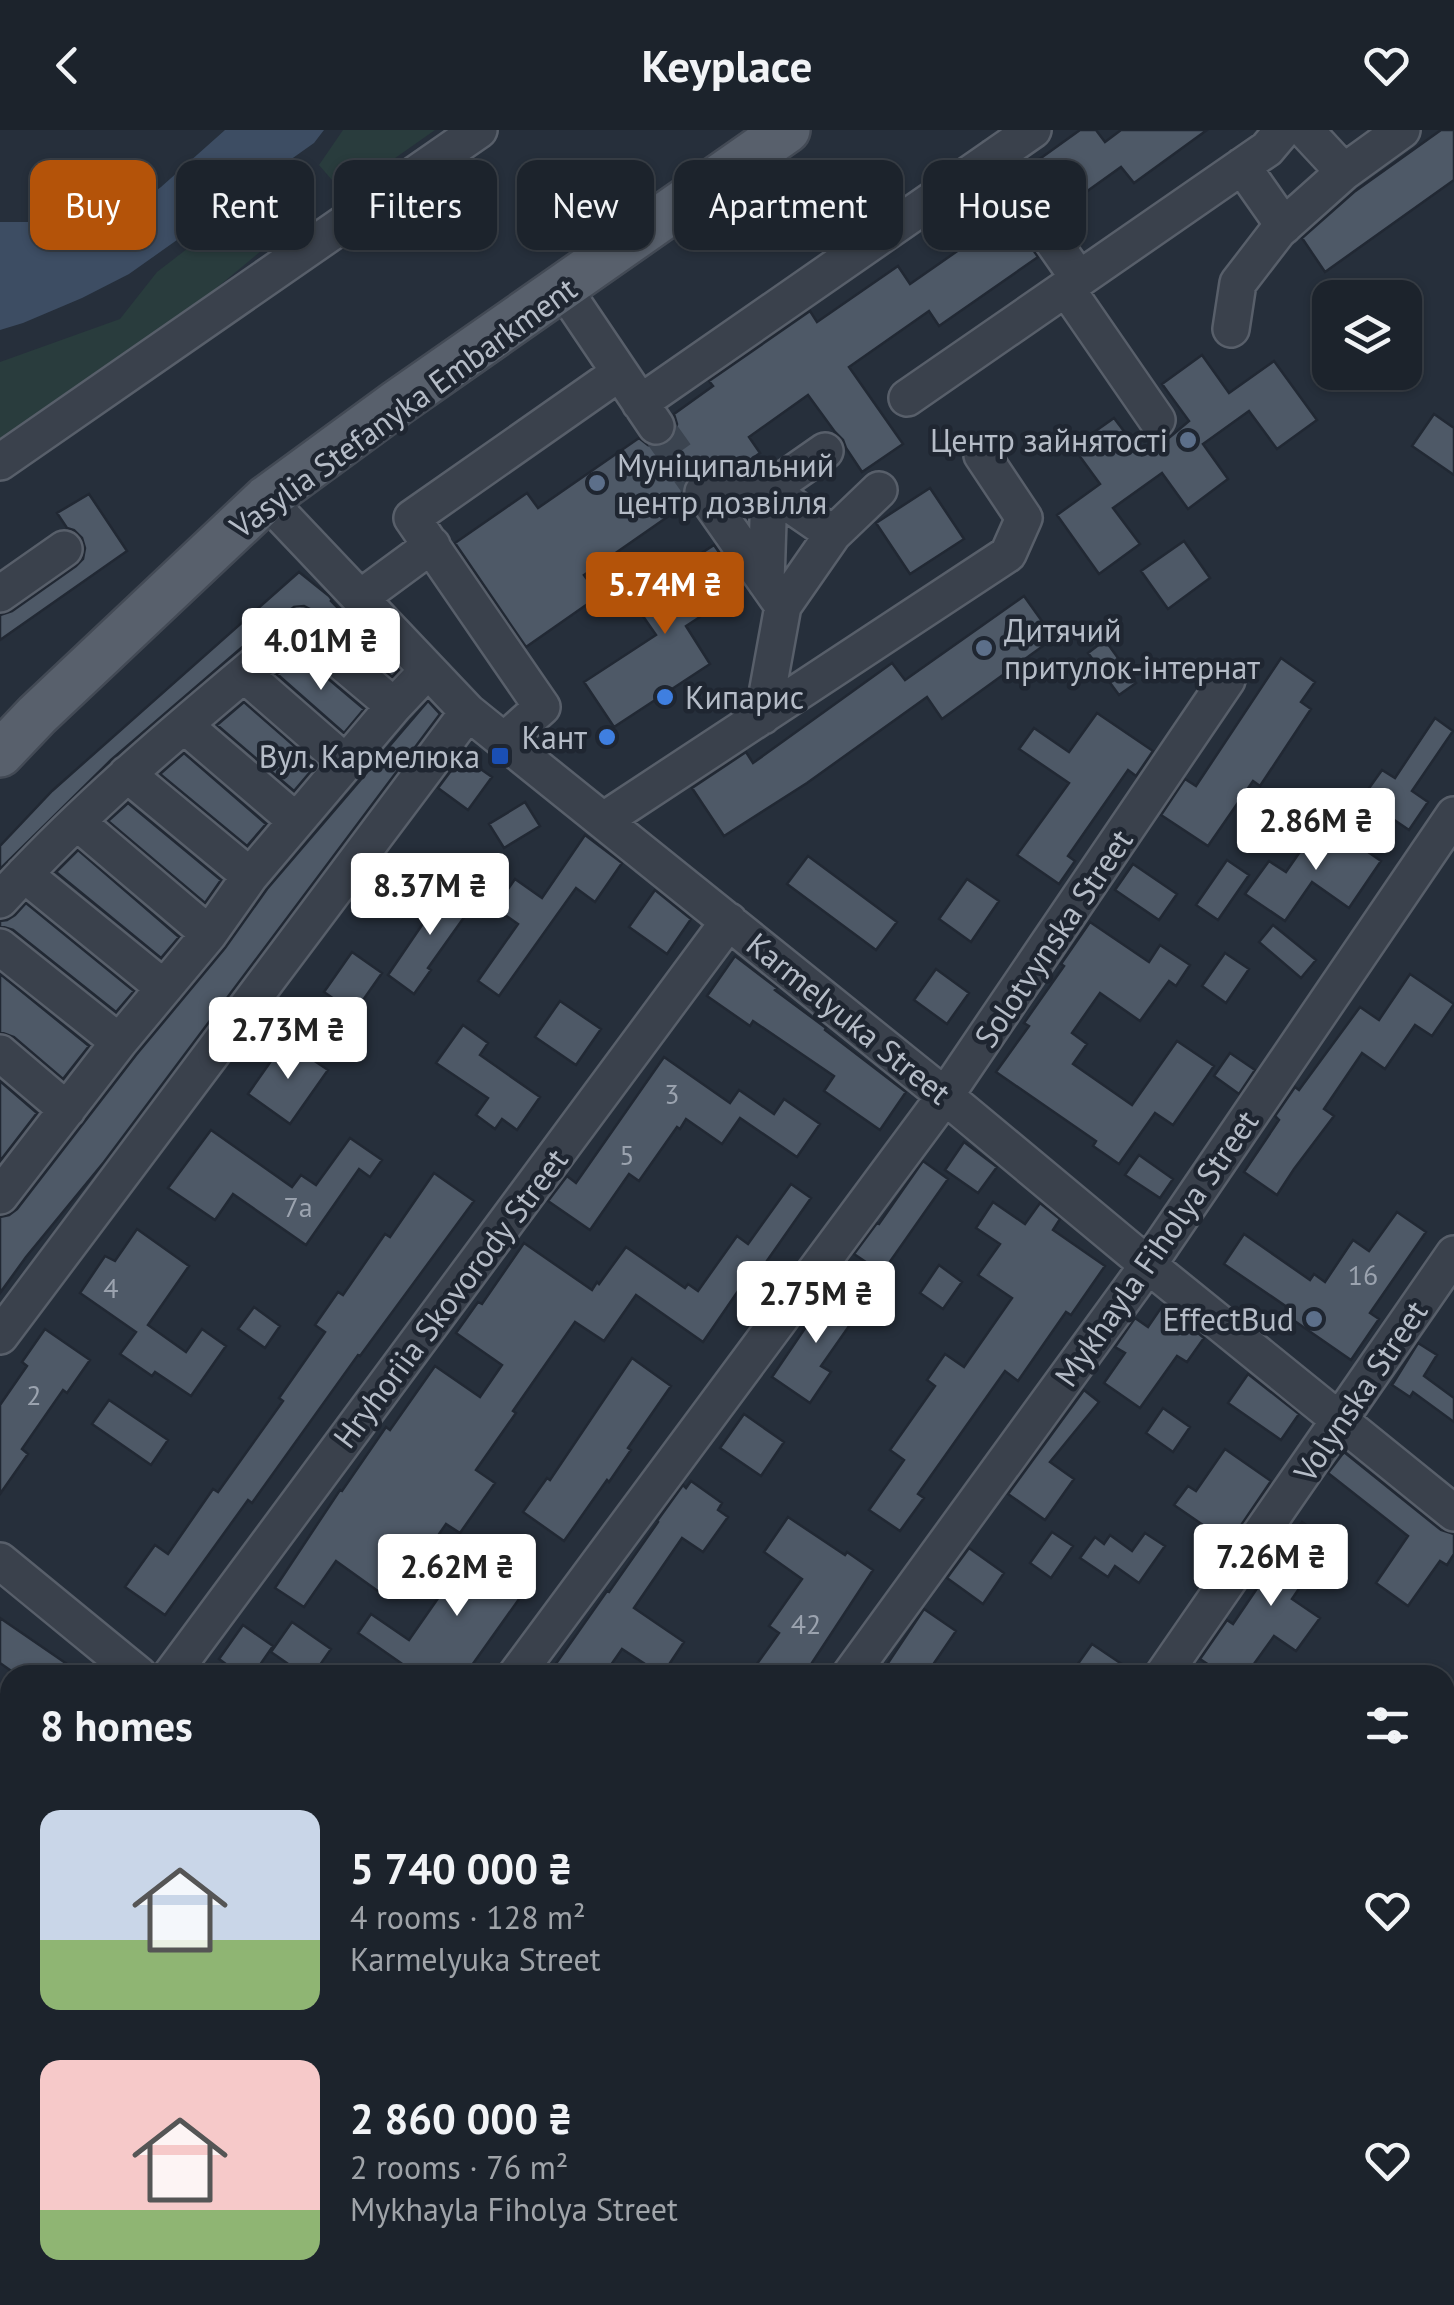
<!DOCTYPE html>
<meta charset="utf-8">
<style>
:root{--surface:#1c232c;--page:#252b34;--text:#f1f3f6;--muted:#a0a4a9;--line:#3a4048;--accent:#b45309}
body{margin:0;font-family:"PT Sans",sans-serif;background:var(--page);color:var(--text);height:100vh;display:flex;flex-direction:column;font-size:38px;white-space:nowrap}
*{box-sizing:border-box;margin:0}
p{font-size:32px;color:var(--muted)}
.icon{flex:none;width:55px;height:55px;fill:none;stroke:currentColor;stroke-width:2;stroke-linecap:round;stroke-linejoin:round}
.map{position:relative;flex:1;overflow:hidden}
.sheet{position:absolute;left:0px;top:1535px;width:1455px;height:640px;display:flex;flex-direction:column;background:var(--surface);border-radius:30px 30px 0 0;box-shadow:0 2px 8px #0004,0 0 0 2px var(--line)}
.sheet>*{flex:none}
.hud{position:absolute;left:30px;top:30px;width:1395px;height:90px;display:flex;gap:20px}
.fabs{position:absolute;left:1312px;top:150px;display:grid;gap:20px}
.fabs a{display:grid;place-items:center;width:110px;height:110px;border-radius:20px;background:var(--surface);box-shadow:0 2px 8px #0004,0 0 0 2px var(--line);font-size:50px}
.price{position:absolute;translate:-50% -85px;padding:0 22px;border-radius:10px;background:#fff;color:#222;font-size:32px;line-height:65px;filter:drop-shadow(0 2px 5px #0008)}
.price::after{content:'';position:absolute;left:50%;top:60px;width:30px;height:22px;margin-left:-15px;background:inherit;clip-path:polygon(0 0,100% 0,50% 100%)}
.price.active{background:var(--accent);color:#fff}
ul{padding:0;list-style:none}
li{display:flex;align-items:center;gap:30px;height:250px;padding:0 40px}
li span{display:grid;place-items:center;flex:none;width:280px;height:200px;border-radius:20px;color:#555}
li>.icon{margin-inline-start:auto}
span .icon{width:120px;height:120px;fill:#fffc;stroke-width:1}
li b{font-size:42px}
h2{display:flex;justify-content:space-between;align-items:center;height:120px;padding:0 40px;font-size:42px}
.tag{padding:0 35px;border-radius:20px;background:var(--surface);box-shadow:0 2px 8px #0004,0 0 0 2px var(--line);font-size:35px;line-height:90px}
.tag.active{background:var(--accent);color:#fff}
header{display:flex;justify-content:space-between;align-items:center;height:130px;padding:0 40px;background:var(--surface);font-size:45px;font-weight:600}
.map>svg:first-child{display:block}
.green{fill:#293c3d}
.water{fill:#3d4d63}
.building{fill:#4e5967;stroke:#212833;stroke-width:2.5}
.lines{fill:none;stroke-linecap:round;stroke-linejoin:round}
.minor-tunnel{stroke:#3b4450;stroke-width:35;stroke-dasharray:35 18;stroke-linecap:butt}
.minor-casing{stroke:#585f6a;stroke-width:40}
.major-casing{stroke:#434a55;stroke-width:50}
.minor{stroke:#3a414c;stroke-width:35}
.major{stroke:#58606c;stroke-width:45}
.service-dot{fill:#5c6f8a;stroke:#1f2631;stroke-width:4}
.shop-dot{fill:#3f7fe0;stroke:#1f2631;stroke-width:4}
.transit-dot{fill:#1a4fb4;stroke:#1f2631;stroke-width:4}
.labels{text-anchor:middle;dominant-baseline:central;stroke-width:9;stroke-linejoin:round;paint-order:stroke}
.number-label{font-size:28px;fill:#9ba3af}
.street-label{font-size:32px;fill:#b5bcc7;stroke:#1f2631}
.poi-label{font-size:32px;fill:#b5bcc7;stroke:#1f2631;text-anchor:end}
</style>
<header><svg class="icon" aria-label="back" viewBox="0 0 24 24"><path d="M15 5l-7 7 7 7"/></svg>Keyplace<svg class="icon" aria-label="heart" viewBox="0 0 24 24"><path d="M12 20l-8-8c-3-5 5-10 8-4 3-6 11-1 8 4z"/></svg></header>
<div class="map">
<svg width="1454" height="2175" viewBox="0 0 1454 2175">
<rect width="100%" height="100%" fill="#262f3b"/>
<path class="green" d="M343 0H435L344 64 319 35Z
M244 75 261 121 190 180 0 323V232L120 189 157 142Z"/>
<path class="water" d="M225 0H324L314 13 129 144 82 168 23 193 0 200V92H97L129 81 161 57Z"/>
<path class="building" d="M1080 0H1096L1105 12 1121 0H1207L1134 53 1121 37 1058 82 1027 38Z
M1441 0H1454V50L1325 142 1302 108 1354 62Z
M1009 85 1038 127 939 196 929 181 849 237 903 314 862 342 846 318 843 310 835 302 808 265 749 307 760 323 736 340 702 341 690 345 684 353 682 362 686 374 584 445 599 466 526 517 455 413 527 363 538 378 639 308 648 315 656 317 667 314 675 304 677 294 674 284 713 256 709 251 810 181 817 192 898 136 910 154Z
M1202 225 1229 263 1274 231 1317 290 1277 319 1249 281 1203 314 1228 349 1188 379 1162 343 1113 378 1140 414 1099 444 1057 385 1100 354 1073 317 1114 288 1142 325 1170 307 1189 291 1162 254Z
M1434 284 1454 298V345L1412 316Z
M930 358 964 409 910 444 876 393Z
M89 364 127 421 0 510V485L12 481 76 436 83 429 85 418 82 408 74 400 67 398 57 383Z
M1184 411 1210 448 1168 479 1141 441Z
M714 415 744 458 686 496 710 534 614 597 584 552 656 505 631 469Z
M299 442 329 466 332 470 331 471 399 540 392 547 314 481 304 476 294 477 247 513 111 630 0 739V716L52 661Z
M1024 466 1054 508 942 589 927 567 807 653 724 706 692 658 746 622 753 633 892 533 905 550Z
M1105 510 1136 553 1119 565 1088 523Z
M300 525 364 579 344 603 277 544Z
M1281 528 1315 552 1301 572 1311 579 1260 656 1253 651 1208 716 1161 685 1185 649 1196 656Z
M428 571 440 584 104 1032 26 1127 0 1163V1087L9 1085 17 1079 136 925 225 818 267 759Z
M244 572 316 635 294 661 217 595Z
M1097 583 1153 621 1136 646 1128 640 1068 726 1075 731 1059 754 1017 725 1069 653 1019 619 1034 598 1069 622Z
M1435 588 1453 601 1412 661 1428 672 1409 700 1362 668 1382 640 1395 648Z
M184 623 266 694 247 716 160 644Z
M462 626 492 647 468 680 438 658Z
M525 672 540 696 504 718 489 694Z
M128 673 221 750 205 773 108 691Z
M1322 690 1381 731 1349 778 1312 752 1285 791 1245 764 1269 731 1286 742Z
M585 705 622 733 595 772 576 758 499 866 478 851 518 794 495 778 515 749 542 768Z
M78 720 179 807 161 828 56 742Z
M808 726 897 792 876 820 787 754Z
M1227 730 1249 745 1218 790 1196 775Z
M1133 734 1177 764 1159 790 1115 760Z
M967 749 999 771 971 812 939 789Z
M456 759 475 772 428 838 431 840 414 864 388 845 424 792 416 786 433 761 448 771Z
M655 760 691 789 667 824 629 797Z
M26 773 134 861 116 882 13 800 0 796V791L7 790 15 785Z
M1090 792 1149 832 1160 815 1190 835 1176 856 1169 851 1140 891 1100 863 1072 903 1087 914 1073 934 1132 975 1177 911 1214 936 1173 995 1155 983 1119 1034 1093 1016 1096 1011 996 942 1029 896 1024 893 1064 836 1061 834Z
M1273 795 1316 830 1301 848 1259 812Z
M352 822 382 843 354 883 324 862Z
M1225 823 1249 839 1226 873 1202 856Z
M735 826 777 858 775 860 826 898 825 900 906 962 880 1000 824 961 834 946 753 891 750 896 707 866Z
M936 839 969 863 947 894 914 870Z
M0 844 89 916 63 949 14 907 0 902Z
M1410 844 1454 874 1432 906 1415 895 1385 939 1362 923 1324 979 1334 986 1294 1039 1277 1065 1244 1042 1279 990 1275 986 1295 957 1299 960 1360 877 1379 890Z
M560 871 601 899 576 935 535 907Z
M463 895 488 913 480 925 540 967 517 1000 502 989 495 999 476 985 488 968 436 933Z
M285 911 328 940 290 994 248 964Z
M1230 923 1255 940 1239 964 1214 946Z
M664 927 730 973 739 960 774 984 784 969 820 994 797 1027 740 988 722 1014 686 989 680 999 677 997 639 1051 629 1044 590 1100 548 1071 567 1046 576 1053Z
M0 951 37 983 0 1031Z
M211 1000 292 1057 301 1045 316 1055 350 1008 382 1030 370 1047 359 1039 306 1115 233 1064 215 1090 168 1058Z
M964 1012 997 1037 978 1063 945 1040Z
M1139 1025 1173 1049 1160 1068 1125 1045Z
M923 1031 948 1049 882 1143 854 1124 877 1093 879 1094Z
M434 1043 474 1071 360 1226 358 1225 252 1373 248 1370 165 1485 125 1457 155 1415 168 1424 213 1359 218 1362 283 1271 279 1268 325 1202 315 1195 338 1162 343 1165 385 1104 390 1107Z
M791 1054 811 1068 743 1165 738 1161 703 1212 636 1165 604 1211 575 1192 513 1281 516 1283 476 1340 495 1353 460 1403 446 1394 428 1420 417 1412 382 1464 336 1431 304 1477 275 1458 340 1360 342 1361 386 1297 390 1300 435 1236 480 1267 502 1235 456 1203 478 1172 482 1174 524 1113 592 1160 597 1152 599 1154 626 1117 685 1158 688 1154 698 1161 737 1106 748 1114Z
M993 1072 1025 1094 1040 1073 1060 1089 1053 1100 1105 1136 1071 1185 1066 1182 1018 1251 1005 1241 918 1364 924 1368 900 1401 869 1380 904 1330 890 1320 935 1256 927 1250 945 1224 964 1237 1012 1168 978 1145 1000 1114 976 1098Z
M1397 1082 1426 1102 1370 1183 1379 1189 1351 1230 1286 1185 1290 1179 1224 1134 1244 1104 1310 1150 1314 1144 1325 1152 1353 1110 1369 1121Z
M137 1099 189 1136 148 1195 186 1222 202 1199 226 1216 191 1266 155 1242 152 1246 120 1224 136 1202 80 1163 105 1126 115 1131Z
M939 1135 962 1152 943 1179 920 1163Z
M830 1158 861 1179 821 1236 831 1242 810 1273 772 1247 812 1188 808 1186Z
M1163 1175 1204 1208 1187 1232 1177 1226 1140 1278 1104 1253 1125 1223 1115 1217 1135 1188 1148 1197Z
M254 1177 280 1196 265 1218 238 1199Z
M45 1199 90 1230 67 1263 63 1260 22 1319 28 1324 0 1364V1275L27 1236 22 1232Z
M1418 1213 1437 1225 1424 1246 1454 1268V1292L1413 1262 1410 1267 1392 1255Z
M632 1228 671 1256 628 1318 631 1320 609 1352 607 1350 564 1411 523 1382 547 1348 550 1350Z
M1248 1244 1299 1284 1281 1310 1228 1273Z
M1084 1260 1099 1272 1050 1332 1074 1349 1045 1390 1008 1364Z
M109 1270 168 1310 151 1335 92 1294Z
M1163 1278 1190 1297 1173 1322 1146 1303Z
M744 1284 784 1312 761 1346 720 1318Z
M1225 1319 1271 1351 1229 1413 1174 1375 1188 1356 1196 1361Z
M1344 1322 1441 1400 1454 1404V1424L1447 1435 1440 1431 1408 1476 1376 1453 1408 1406 1328 1343Z
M691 1351 722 1373 718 1380 728 1387 703 1422 682 1408 634 1478 684 1512 662 1545 622 1519 604 1545H548L607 1461 609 1462 658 1392 657 1391 683 1355 686 1358Z
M788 1387 845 1425 847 1422 873 1440 804 1545H749L779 1503 769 1496 802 1449 764 1422Z
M1302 1392 1331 1412 1292 1469 1320 1488 1296 1521 1274 1506 1246 1545H1224L1200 1529 1227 1490 1233 1494Z
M1052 1402 1073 1416 1051 1448 1030 1433Z
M1145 1403 1165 1416 1139 1453 1115 1436 1108 1447 1080 1428 1095 1407 1104 1414 1110 1405 1132 1421Z
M484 1414 534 1448 465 1545H418L358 1503 371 1484 409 1510 441 1464 446 1467Z
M969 1418 1004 1443 983 1474 947 1448Z
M924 1479 956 1501 926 1545H880Z
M0 1488 83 1545H17L0 1533Z
M292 1492 331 1519 313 1545H304L271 1522Z
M243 1495 273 1516 253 1545H241L219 1529Z
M1092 1514 1138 1545H1070Z"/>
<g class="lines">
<path class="minor-tunnel" d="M656 296 703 362"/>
<defs>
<path id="minor" d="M1305 0 1344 42
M994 27 1079 149
M1242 36 1284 96
M563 158 656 296
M1066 158 1157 290
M1231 199 1238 153 1278 101 1344 42 1402 0
M907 268 1267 19 1283 0
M640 273 1033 0
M0 332 479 0
M703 362 783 476 763 586
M703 362 769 360 833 404
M266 369 468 582 945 966 1148 1135 1454 1383
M766 452 769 360 825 321
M0 464 64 419
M360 468 432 415
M783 476 833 404 879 360
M244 544 346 633
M184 595 296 691
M504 611 542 577 412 388 619 243
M127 644 250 746
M604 690 1008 424 1024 388 982 325
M77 692 209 804
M24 744 164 858
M0 770C91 670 196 584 300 497L394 576
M0 817 119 912
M0 923 67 980
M0 1066 119 912 209 804 250 746 394 576 428 540
M0 1206 468 582
M0 1431 139 1545
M171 1545 729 791
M516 1545 945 966 1227 550
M850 1545 1148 1135 1454 685
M1163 1545 1454 1124
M1445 1760H1454
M1445 2098 1454 2099
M246 2165 254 2175
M721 2165 727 2175"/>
<path id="major" d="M0 624 37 585 266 369 397 273 787 0"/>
</defs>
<use href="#minor" class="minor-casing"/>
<use href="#major" class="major-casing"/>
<use href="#minor" class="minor"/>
<use href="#major" class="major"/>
</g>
<g class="service-dot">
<circle cx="1188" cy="310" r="10"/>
<circle cx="597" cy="353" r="10"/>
<circle cx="984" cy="518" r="10"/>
<circle cx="1314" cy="1189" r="10"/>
</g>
<g class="shop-dot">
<circle cx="665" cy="567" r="10"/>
<circle cx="607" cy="607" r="10"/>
</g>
<rect class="transit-dot" x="490" y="616" width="20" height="20" rx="5"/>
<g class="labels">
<g class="number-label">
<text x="672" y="963">3</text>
<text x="627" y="1024">5</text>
<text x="298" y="1076">7а</text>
<text x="1363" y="1144">16</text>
<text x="111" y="1157">4</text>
<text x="34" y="1264">2</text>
<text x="806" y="1493">42</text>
</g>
<g class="street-label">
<text transform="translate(403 277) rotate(-36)">Vasylia Stefanyka Embarkment</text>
<text transform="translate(1053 808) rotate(-56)">Solotvynska Street</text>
<text transform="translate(849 888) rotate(39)">Karmelyuka Street</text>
<text transform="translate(1156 1118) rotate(-55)">Mykhayla Fiholya Street</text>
<text transform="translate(450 1168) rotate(-53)">Hryhoriia Skovorody Street</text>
<text transform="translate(1360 1261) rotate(-56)">Volynska Street</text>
</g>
<g class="poi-label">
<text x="1168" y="310">Центр зайнятості</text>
<text x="617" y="335" text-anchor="start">Муніципальний<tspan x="617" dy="37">центр дозвілля</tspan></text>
<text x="1004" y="500" text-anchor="start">Дитячий<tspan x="1004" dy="37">притулок-інтернат</tspan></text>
<text x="685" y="567" text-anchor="start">Кипарис</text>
<text x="587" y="607">Кант</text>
<text x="480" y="626">Вул. Кармелюка</text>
<text x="1294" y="1189">EffectBud</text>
</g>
</g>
</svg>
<div class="fabs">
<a><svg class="icon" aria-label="layers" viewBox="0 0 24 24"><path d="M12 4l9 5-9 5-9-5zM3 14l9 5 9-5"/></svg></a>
</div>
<b class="price active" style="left:665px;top:507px">5.74M ₴</b>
<b class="price" style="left:321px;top:563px">4.01M ₴</b>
<b class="price" style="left:1316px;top:743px">2.86M ₴</b>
<b class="price" style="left:430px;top:808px">8.37M ₴</b>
<b class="price" style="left:288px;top:952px">2.73M ₴</b>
<b class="price" style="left:816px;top:1216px">2.75M ₴</b>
<b class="price" style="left:1271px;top:1479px">7.26M ₴</b>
<b class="price" style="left:457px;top:1489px">2.62M ₴</b>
<div class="hud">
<a class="tag active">Buy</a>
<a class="tag">Rent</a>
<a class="tag">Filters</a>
<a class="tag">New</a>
<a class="tag">Apartment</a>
<a class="tag">House</a>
</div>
<section class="sheet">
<h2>8 homes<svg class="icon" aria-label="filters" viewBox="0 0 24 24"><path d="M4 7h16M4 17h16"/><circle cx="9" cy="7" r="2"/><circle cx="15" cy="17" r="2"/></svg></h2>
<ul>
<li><span style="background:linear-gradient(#c9d6e8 65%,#8fb573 0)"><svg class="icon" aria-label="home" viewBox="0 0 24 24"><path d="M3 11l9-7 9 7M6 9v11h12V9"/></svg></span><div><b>5 740 000 ₴</b><p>4 rooms · 128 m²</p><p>Karmelyuka Street</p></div><svg class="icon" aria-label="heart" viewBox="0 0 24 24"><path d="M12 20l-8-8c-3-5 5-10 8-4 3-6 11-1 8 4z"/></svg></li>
<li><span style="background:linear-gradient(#f6c9c9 75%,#8fb573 0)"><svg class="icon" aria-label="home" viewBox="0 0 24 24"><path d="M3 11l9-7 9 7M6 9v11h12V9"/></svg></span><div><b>2 860 000 ₴</b><p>2 rooms · 76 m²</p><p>Mykhayla Fiholya Street</p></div><svg class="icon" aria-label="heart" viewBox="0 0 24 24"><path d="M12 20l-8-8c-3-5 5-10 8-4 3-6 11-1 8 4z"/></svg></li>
</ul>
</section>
</div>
